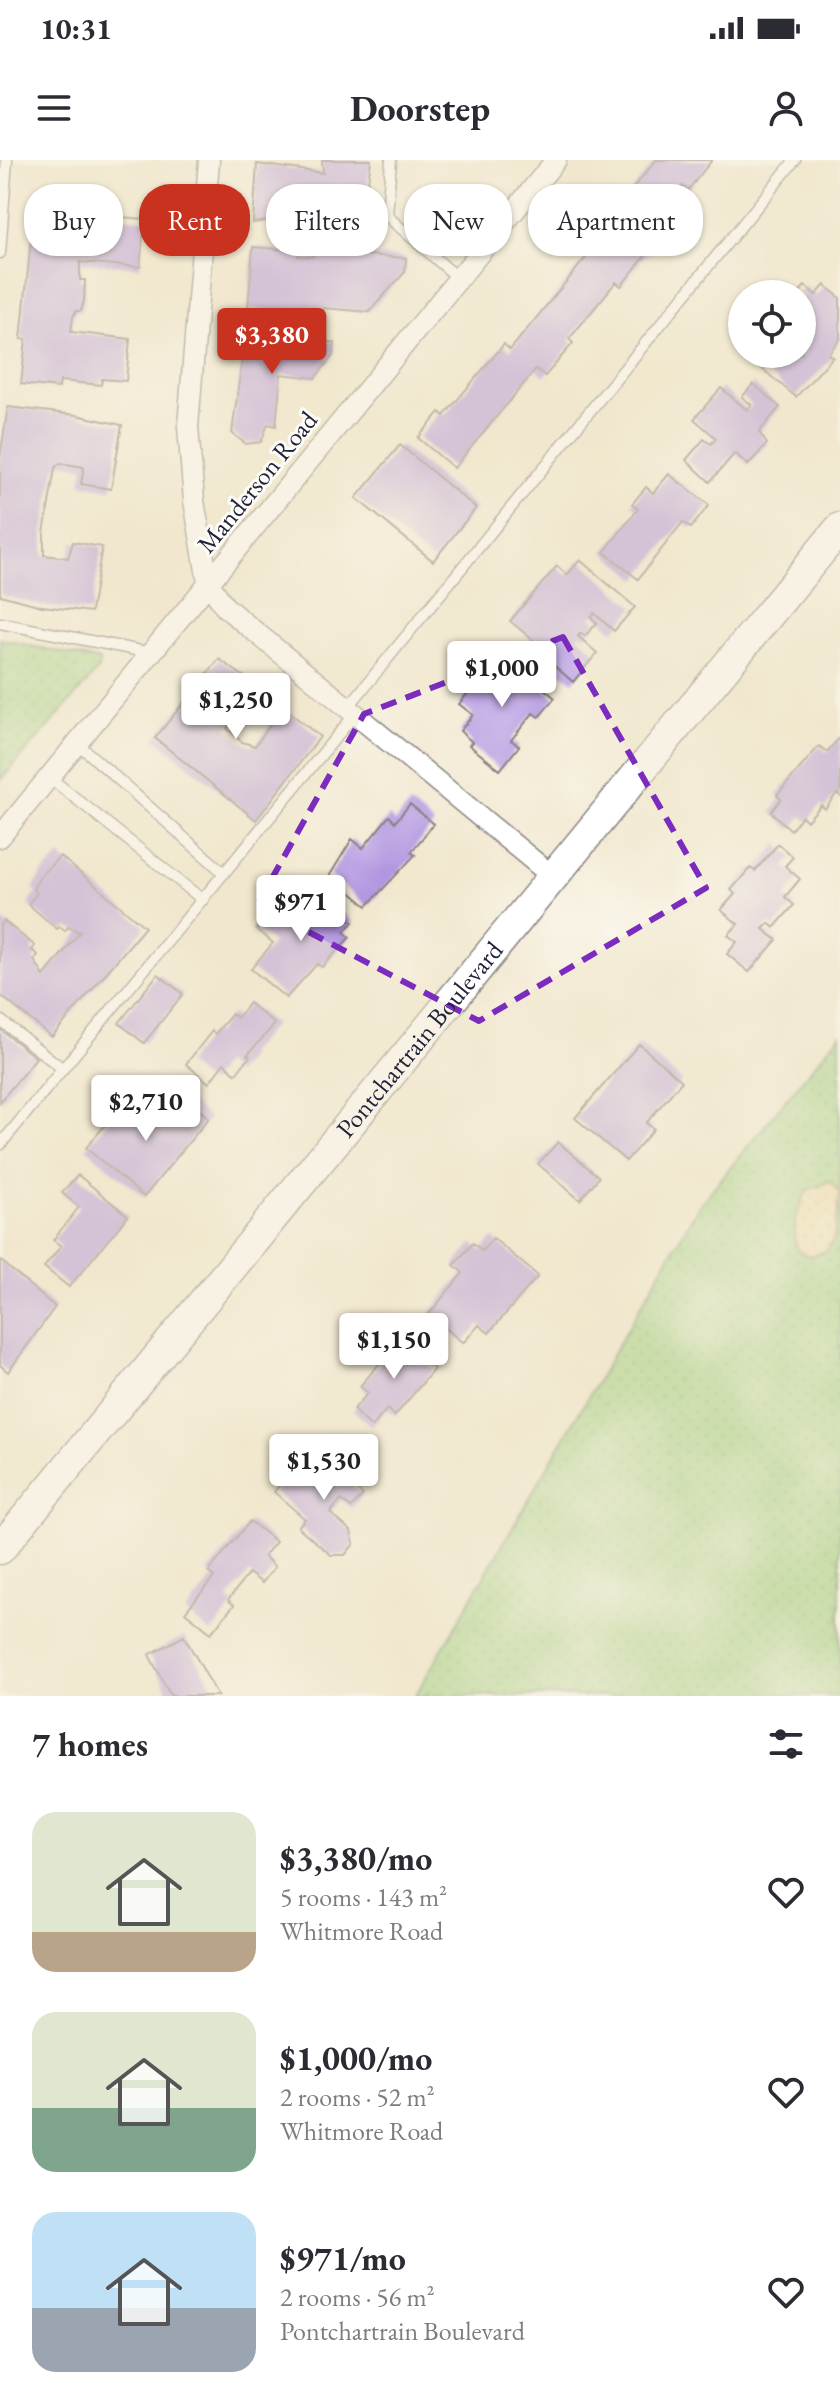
<!DOCTYPE html>
<meta charset="utf-8">
<style>
:root{--surface:#fff;--page:#f7f7f7;--text:#2b2b33;--muted:#7c7c81;--accent:#c8321e}
body{margin:0;font-family:"EB Garamond",serif;background:var(--page);color:var(--text);height:100vh;display:flex;flex-direction:column;font-size:30px;white-space:nowrap}
*{box-sizing:border-box;margin:0}
p{font-size:26px;color:var(--muted)}
.icon{flex:none;width:44px;height:44px;fill:none;stroke:currentColor;stroke-width:2;stroke-linecap:round;stroke-linejoin:round}
.map{position:relative;height:1536px;overflow:hidden}
.drawer{display:flex;flex-direction:column;background:var(--surface);flex:1}
.drawer>*{flex:none}
.hud{position:absolute;left:24px;top:24px;width:792px;height:72px;display:flex;gap:16px}
.fabs{position:absolute;left:728px;top:120px;display:grid;gap:16px}
.fabs a{display:grid;place-items:center;width:88px;height:88px;border-radius:50%;background:var(--surface);box-shadow:0 2px 6px #0004;font-size:40px}
.price{position:absolute;translate:-50% -68px;padding:0 18px;border-radius:8px;background:#fff;color:#222;font-size:26px;line-height:52px;filter:drop-shadow(0 2px 4px #0008)}
.price::after{content:'';position:absolute;left:50%;top:48px;width:24px;height:18px;margin-left:-12px;background:inherit;clip-path:polygon(0 0,100% 0,50% 100%)}
.price.selected{background:var(--accent);color:#fff}
ul{padding:0;list-style:none}
li{display:flex;align-items:center;gap:24px;height:200px;padding:0 32px}
li span{display:grid;place-items:center;flex:none;width:224px;height:160px;border-radius:24px;color:#555}
li>.icon{margin-inline-start:auto}
span .icon{width:96px;height:96px;fill:#fffc;stroke-width:1}
li b{font-size:34px}
h2{display:flex;justify-content:space-between;align-items:center;height:96px;padding:0 32px;font-size:34px}
.pill{padding:0 28px;border-radius:32px;background:var(--surface);box-shadow:0 2px 6px #0004;font-size:28px;line-height:72px}
.pill.selected{background:var(--accent);color:#fff}
.status{display:flex;justify-content:space-between;align-items:center;height:56px;padding:0 40px;background:var(--surface);direction:ltr}
.status svg{height:22px;fill:currentColor}
header{display:flex;justify-content:space-between;align-items:center;height:104px;padding:0 32px;background:var(--surface);font-size:36px;font-weight:700}
.map>svg:first-child{display:block}
.green{fill:url(#green-dots);stroke:#607a5e;stroke-width:2}
.sand{fill:url(#sand-dots);stroke:#887e6c;stroke-width:2}
.building{fill:#b296e1}
.lines{fill:none;stroke-linecap:round;stroke-linejoin:round}
.lane-casing{stroke:#8a8484;stroke-width:13}
.street-casing{stroke:#8a8484;stroke-width:23}
.secondary-casing{stroke:#8a8484;stroke-width:33}
.lane{stroke:#fff;stroke-width:10}
.street{stroke:#fff;stroke-width:20}
.secondary{stroke:#fff;stroke-width:30}
.marked{fill:none;stroke:#7b2cbf;stroke-width:6;stroke-dasharray:16 10;stroke-linejoin:round}
.labels{text-anchor:middle;dominant-baseline:central;stroke-width:6;stroke-linejoin:round;paint-order:stroke}
.street-label{font-size:26px;fill:#22223b;stroke:#fdfcf7}
</style>
<div class="status"><b>10:31</b><svg viewBox="0 0 49 12"><path d="M0 12V9h3v3zM5 12V6h3v6zM10 12V3h3v9zM15 12V0h3v12zM26 1h20v11H26zM47 4h2v5h-2z"/></svg></div>
<header><svg class="icon" aria-label="menu" viewBox="0 0 24 24"><path d="M4 6h16M4 12h16M4 18h16"/></svg>Doorstep<svg class="icon" aria-label="person" viewBox="0 0 24 24"><circle cx="12" cy="8" r="4"/><path d="M4 21q1-7 8-7t8 7"/></svg></header>
<div class="map">
<svg width="840" height="1536" viewBox="0 0 840 1536">
<defs>
<pattern id="green-dots" width="8" height="8" patternUnits="userSpaceOnUse" patternTransform="scale(2)"><rect width="8" height="8" fill="#9dd181"/><path d="M2 2h.1M6 6h.1" fill="none" stroke="#87b370" stroke-width="1.8" stroke-linecap="round"/></pattern>
<pattern id="sand-dots" width="8" height="8" patternUnits="userSpaceOnUse" patternTransform="scale(2)"><rect width="8" height="8" fill="#eeda9e"/><path d="M2 2h.1M6 6h.1" fill="none" stroke="#ccbb89" stroke-width="1.8" stroke-linecap="round"/></pattern>
</defs>
<rect width="100%" height="100%" fill="#fdfcf7"/>
<filter id="ink" filterUnits="userSpaceOnUse"><feTurbulence type="fractalNoise" baseFrequency=".0125" numOctaves="2"/><feDisplacementMap in="SourceGraphic" scale="16" xChannelSelector="R" yChannelSelector="G"/><feConvolveMatrix kernelMatrix="1 2 1 2 8 2 1 2 1" color-interpolation-filters="sRGB"/></filter>
<filter id="wash" filterUnits="userSpaceOnUse"><feTurbulence type="fractalNoise" baseFrequency=".006" numOctaves="4" result="noise"/><feDisplacementMap in="SourceGraphic" scale="32" xChannelSelector="R" yChannelSelector="G"/><feGaussianBlur stdDeviation="1.8" result="paint"/><feColorMatrix in="noise" values="0 0 0 0 0 0 0 0 0 0 0 0 0 0 0 0 0 1.4 0 .05"/><feComposite in="paint" operator="in"/></filter>
<g filter="url(#wash)">
<rect width="100%" height="100%" fill="#f1e7ce"/>
<path class="green" d="M0 479 100 501 98 510 0 621Z
M840 874V1536H415L698 1047Z"/>
<path class="sand" d="M831 1021 840 1034 834 1079 828 1090C781 1114 792 1053 808 1030Z"/>
<g id="blocks">
<path class="building" d="M322 0H371L365 44 367 58 361 71 267 61 253 63 257 4 323 13Z
M656 0H712L688 30 683 26 638 82 649 91 621 126 616 122 569 179 573 183 545 216 536 209 454 308 418 278 440 252 444 256 504 184 510 190 616 61 610 56Z
M40 35 81 39 80 46 122 50 121 57 145 59 140 107 80 102V120H85L84 141 81 151H76L73 157 71 172 130 179 126 221 102 219 101 225 60 221 59 228 21 224 26 179H21L31 79H36Z
M253 87 299 91 298 96 313 97 314 91 406 98 405 112 369 152 323 148 322 155 248 149Z
M825 125 840 138V179L828 194 833 197 796 237 749 198 752 194H802V134H798L805 126 816 135Z
M279 161 292 163 290 176 335 183 333 196 315 218 281 214 276 266 268 264 261 282 246 284 232 273 246 171 277 175Z
M753 224 780 247 759 272 767 284 748 305 735 293 710 322 686 300 704 279 711 284 716 278 694 259 721 228 747 250 752 245 742 237Z
M8 247 76 255 122 265 111 329 81 324 84 307 60 303 55 308 44 373V395L68 398 73 382 102 387 91 452 42 446 0 435V297Z
M400 285 476 348 433 401 356 338Z
M669 314 709 345 691 368 683 362 638 419 604 392 638 349 632 344 646 327 653 333Z
M580 400 635 447 614 471 594 453 591 457 597 463 585 476 581 473 578 476 597 493 573 522 543 496 547 492 510 461 557 406 567 415Z
M500 493 555 538 539 557 533 553 511 580 519 586 500 610 469 585 472 582 460 571 473 555 459 544Z
M219 499 260 528V533L227 568 242 582 255 586 283 547 320 577 256 660 155 578Z
M840 577V636L837 633 825 649 821 645 807 661 802 656 791 670 771 652 781 639 777 635 819 586 827 592Z
M410 644 434 664 411 692 415 695 367 746 330 715 352 679 363 688 389 656 395 662Z
M778 684 793 697 785 706 800 719 785 737 794 745 774 768 769 763 763 769 777 780 749 812 727 794 737 782 728 775 738 764 721 750 735 734 731 730 750 708 755 711Z
M60 696 145 767 52 877 0 835V766L4 761 35 786 32 790 38 795 34 800 44 816 80 772 68 767 65 771 60 767 57 769 28 744 37 733 33 729 41 715Z
M318 732 353 762 344 772 350 777 322 807 317 804 286 838 251 809 273 783 256 769 274 749 289 762Z
M158 814 183 834 144 883 119 863Z
M249 843 275 864 247 895 250 896 236 914 224 903 209 923 186 904 212 871 215 874 232 854 237 858Z
M0 869 36 898 0 942Z
M639 884 682 921 646 963 654 969 626 1001 575 958Z
M184 937 209 958 144 1037 86 988 121 946 139 961 148 950 163 963Z
M558 982 599 1017 580 1040 538 1004Z
M78 1015 128 1056 69 1127 44 1107 61 1086 53 1080 79 1047 62 1033Z
M493 1078 538 1116 489 1173 479 1165 463 1183 429 1154 463 1113 454 1105 473 1083 482 1091Z
M0 1100 55 1147 8 1212 0 1205Z
M415 1173 428 1185 419 1196 434 1209 395 1256 387 1249 372 1267 353 1250 368 1233 360 1226 400 1180 405 1185Z
M337 1289 364 1313 352 1326 363 1335 351 1348 341 1340 330 1353 351 1371 354 1384 345 1395H331L298 1367 305 1359 274 1332 293 1309 309 1322Z
M250 1361 276 1382 264 1396 275 1407 262 1423 249 1413 228 1440 234 1445 211 1473 185 1452 214 1417 208 1412Z
M184 1476 218 1536H171L149 1495Z"/>
</g>
</g>
<g filter="url(#ink)">
<use href="#blocks" fill-opacity="0" stroke="#8a8484" stroke-width="2"/>
<g class="lines">
<defs>
<path id="lane" d="M391 0 387 56 458 118
M0 93 7 0
M0 463 151 493
M349 546 795 0
M77 583 224 713
M49 617 203 740
M0 860 63 909
M0 985 355 554"/>
<path id="street" d="M209 0 188 267 194 341 208 422 225 447 552 716
M0 677 556 0"/>
<g id="secondary">
<path id="s1" d="M0 1389 840 368"/>
</g>
</defs>
<use href="#lane" class="lane-casing"/>
<use href="#street" class="street-casing"/>
<use href="#secondary" class="secondary-casing"/>
<use href="#lane" class="lane"/>
<use href="#street" class="street"/>
<use href="#secondary" class="secondary"/>
</g>
</g>
<path d="M0 0H840V1536H0ZM563 477 706 728 479 861 257 745 364 554Z" fill="#f1e7ce" fill-opacity=".55" fill-rule="evenodd"/>
<path class="marked" d="M563 477 706 728 479 861 257 745 364 554Z"/>
<g class="labels">
<g class="street-label">
<text transform="translate(257 322) rotate(-51)">Manderson Road</text>
<text stroke="none"><textPath href="#s1" startOffset="660">Pontchartrain Boulevard</textPath></text>
</g>
</g>
</svg>
<div class="fabs">
<a><svg class="icon" aria-label="locate" viewBox="0 0 24 24"><circle cx="12" cy="12" r="6"/><path d="M12 2v4M12 18v4M2 12h4M18 12h4"/></svg></a>
</div>
<b class="price selected" style="left:272px;top:216px">$3,380</b>
<b class="price" style="left:502px;top:549px">$1,000</b>
<b class="price" style="left:236px;top:581px">$1,250</b>
<b class="price" style="left:301px;top:783px">$971</b>
<b class="price" style="left:146px;top:983px">$2,710</b>
<b class="price" style="left:394px;top:1221px">$1,150</b>
<b class="price" style="left:324px;top:1342px">$1,530</b>
<div class="hud">
<a class="pill">Buy</a>
<a class="pill selected">Rent</a>
<a class="pill">Filters</a>
<a class="pill">New</a>
<a class="pill">Apartment</a>
</div>
</div>
<section class="drawer">
<h2>7 homes<svg class="icon" aria-label="filters" viewBox="0 0 24 24"><path d="M4 7h16M4 17h16"/><circle cx="9" cy="7" r="2"/><circle cx="15" cy="17" r="2"/></svg></h2>
<ul>
<li><span style="background:linear-gradient(#dfe7d0 75%,#b9a48a 0)"><svg class="icon" aria-label="home" viewBox="0 0 24 24"><path d="M3 11l9-7 9 7M6 9v11h12V9"/></svg></span><div><b>$3,380/mo</b><p>5 rooms · 143 m²</p><p>Whitmore Road</p></div><svg class="icon" aria-label="heart" viewBox="0 0 24 24"><path d="M12 20l-8-8c-3-5 5-10 8-4 3-6 11-1 8 4z"/></svg></li>
<li><span style="background:linear-gradient(#dfe7d0 60%,#7fa58c 0)"><svg class="icon" aria-label="home" viewBox="0 0 24 24"><path d="M3 11l9-7 9 7M6 9v11h12V9"/></svg></span><div><b>$1,000/mo</b><p>2 rooms · 52 m²</p><p>Whitmore Road</p></div><svg class="icon" aria-label="heart" viewBox="0 0 24 24"><path d="M12 20l-8-8c-3-5 5-10 8-4 3-6 11-1 8 4z"/></svg></li>
<li><span style="background:linear-gradient(#bfe0f5 60%,#9aa5b1 0)"><svg class="icon" aria-label="home" viewBox="0 0 24 24"><path d="M3 11l9-7 9 7M6 9v11h12V9"/></svg></span><div><b>$971/mo</b><p>2 rooms · 56 m²</p><p>Pontchartrain Boulevard</p></div><svg class="icon" aria-label="heart" viewBox="0 0 24 24"><path d="M12 20l-8-8c-3-5 5-10 8-4 3-6 11-1 8 4z"/></svg></li>
</ul>
</section>
